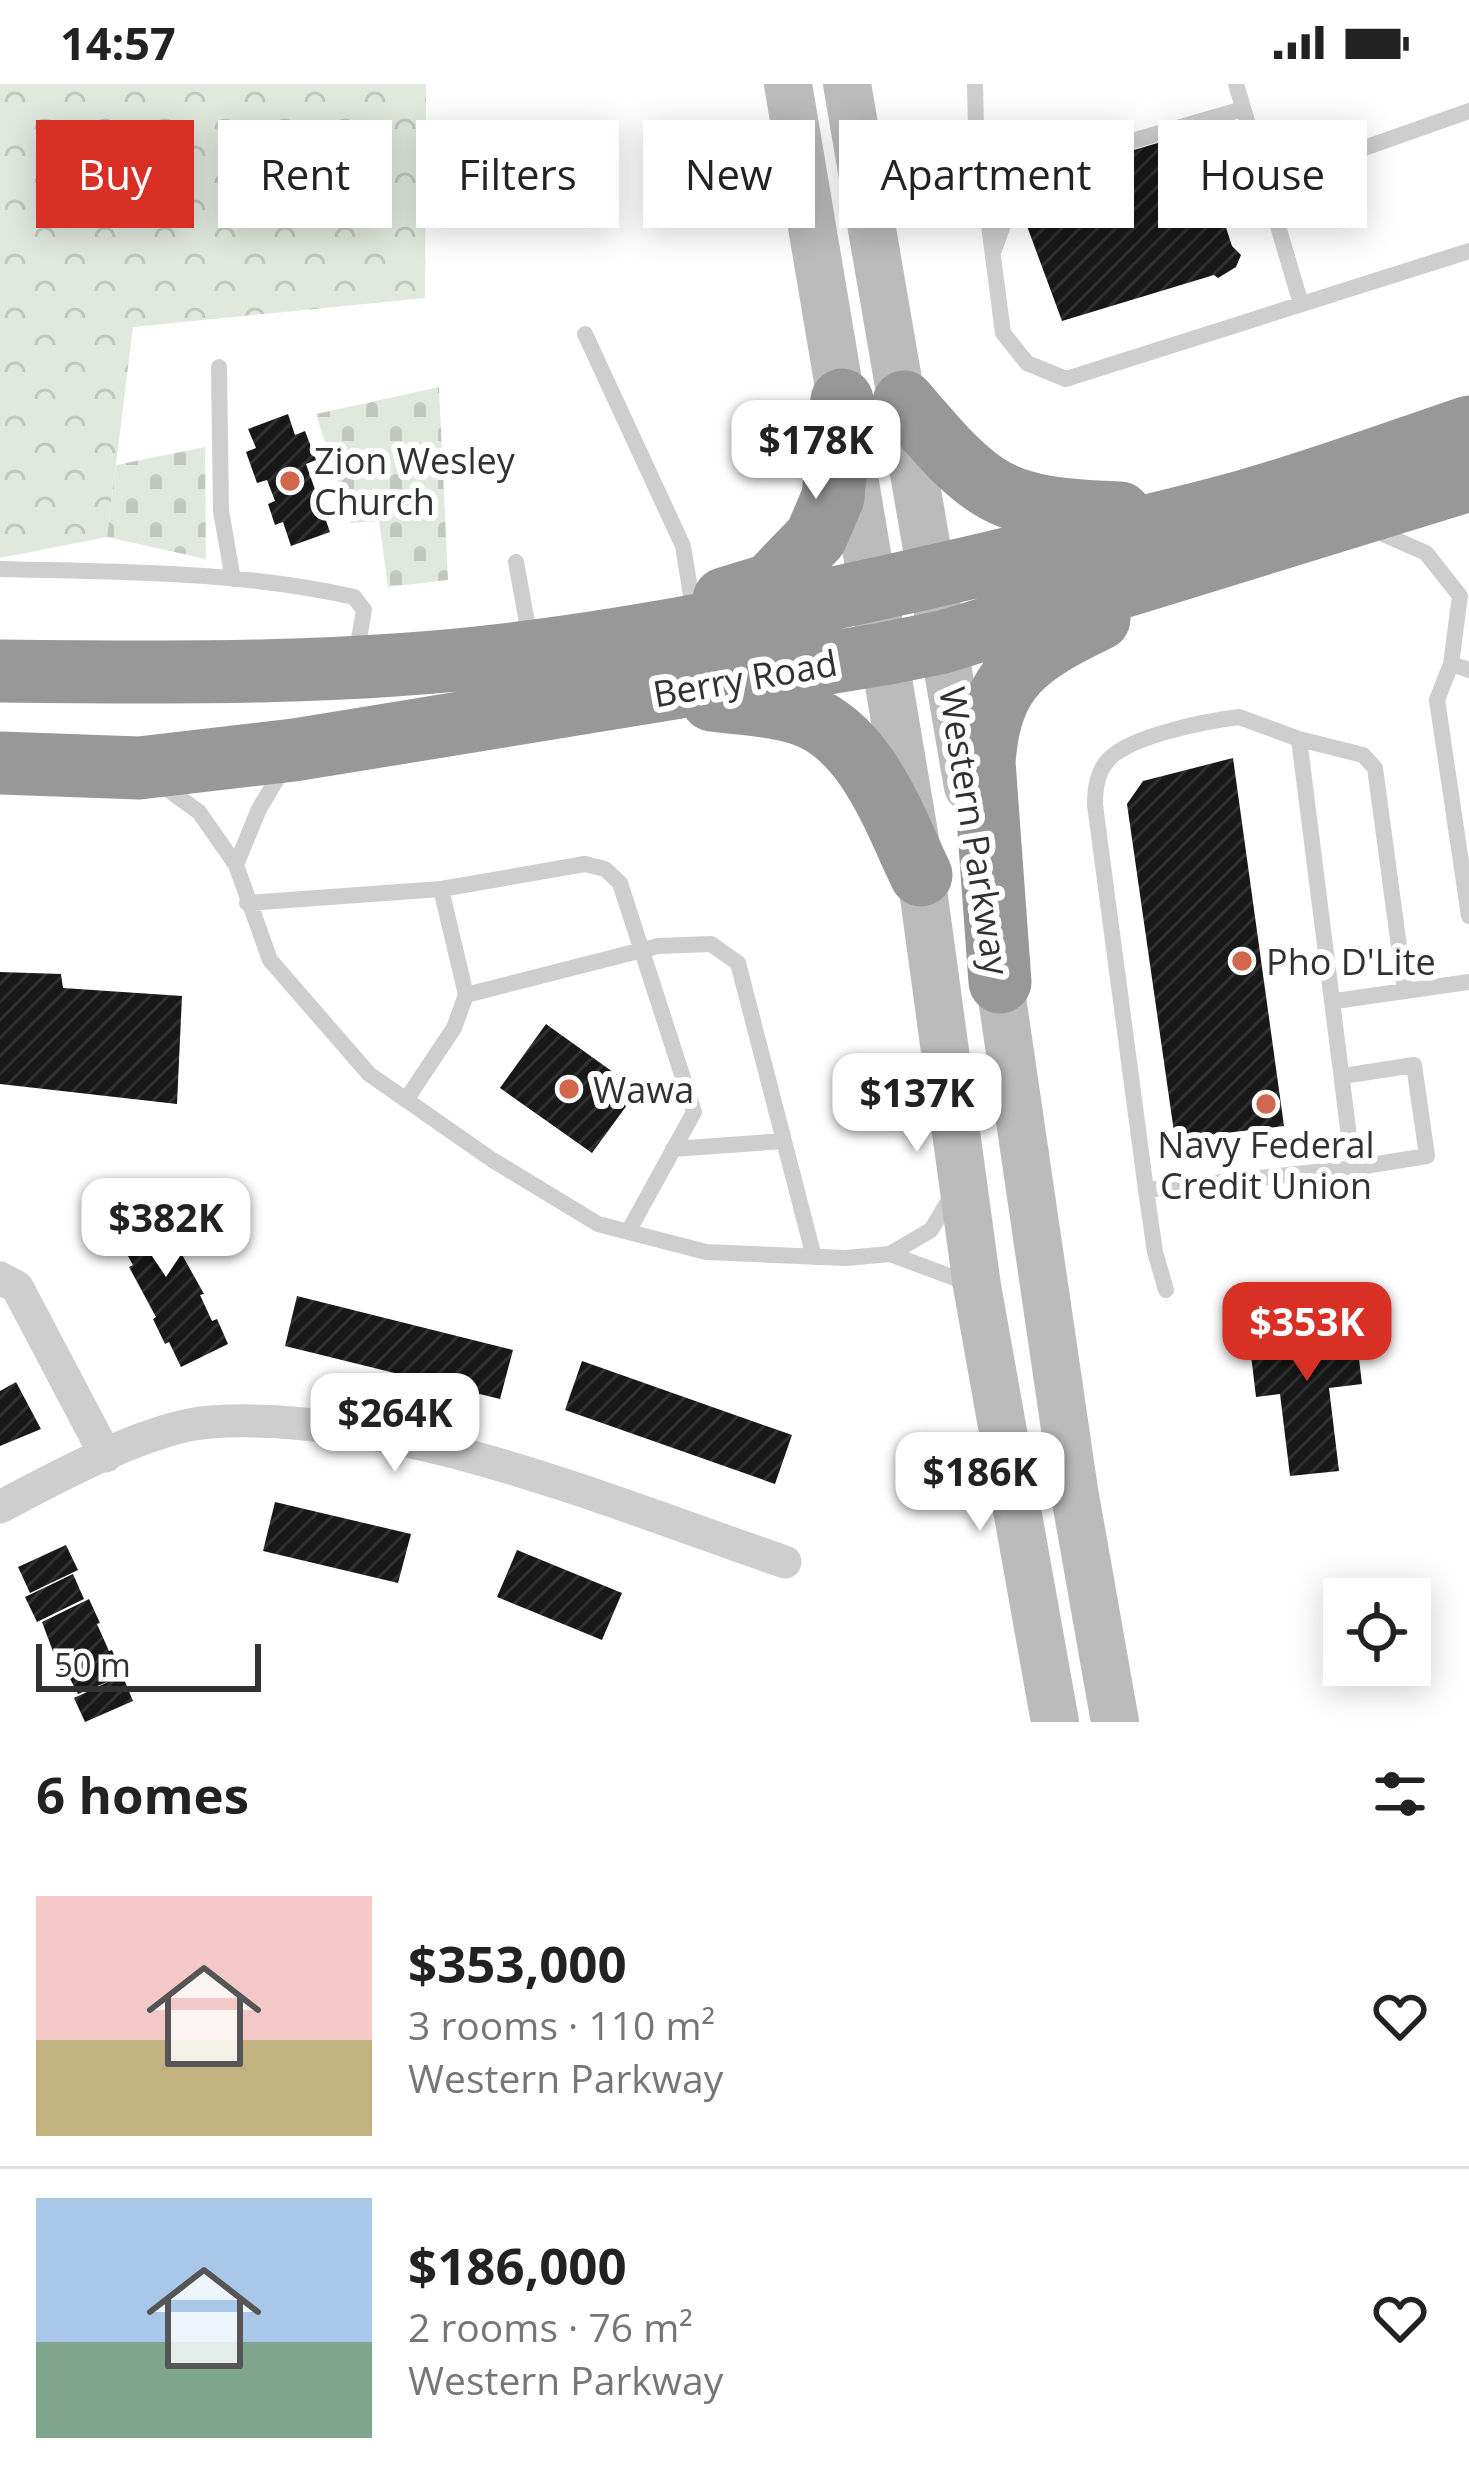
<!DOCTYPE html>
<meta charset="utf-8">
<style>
:root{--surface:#fff;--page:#f2f2f2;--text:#222;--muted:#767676;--line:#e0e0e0;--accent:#d93025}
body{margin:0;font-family:"Open Sans",sans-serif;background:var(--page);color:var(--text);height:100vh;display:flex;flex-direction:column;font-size:45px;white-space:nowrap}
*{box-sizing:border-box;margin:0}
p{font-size:39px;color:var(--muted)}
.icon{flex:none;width:66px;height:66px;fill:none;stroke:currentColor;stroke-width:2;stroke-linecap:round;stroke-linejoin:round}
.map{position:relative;height:1638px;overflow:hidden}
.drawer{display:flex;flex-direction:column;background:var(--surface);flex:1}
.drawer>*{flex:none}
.hud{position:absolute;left:36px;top:36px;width:1398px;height:108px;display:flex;gap:24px}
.buttons{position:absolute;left:1323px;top:1494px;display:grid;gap:24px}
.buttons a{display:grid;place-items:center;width:108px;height:108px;border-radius:0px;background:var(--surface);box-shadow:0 6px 30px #0003;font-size:60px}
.scale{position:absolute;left:36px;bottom:30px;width:225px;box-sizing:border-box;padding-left:12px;border:6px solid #313131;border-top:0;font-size:33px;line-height:42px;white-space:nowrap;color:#313131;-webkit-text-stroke:9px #fff;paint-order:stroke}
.price{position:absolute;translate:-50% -102px;padding:0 27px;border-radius:24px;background:#fff;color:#222;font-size:39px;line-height:78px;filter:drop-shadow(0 3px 6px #0008)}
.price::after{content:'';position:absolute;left:50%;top:72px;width:36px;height:27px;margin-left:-18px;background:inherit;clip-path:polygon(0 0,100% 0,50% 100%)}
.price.current{background:var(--accent);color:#fff}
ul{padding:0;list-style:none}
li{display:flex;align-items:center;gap:36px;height:300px;padding:0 36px}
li+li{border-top:3px solid var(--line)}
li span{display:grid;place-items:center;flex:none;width:336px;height:240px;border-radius:0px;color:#555}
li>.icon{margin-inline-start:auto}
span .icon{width:144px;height:144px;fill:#fffc;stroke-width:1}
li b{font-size:51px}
h2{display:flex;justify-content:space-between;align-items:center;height:144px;padding:0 36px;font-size:51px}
.chip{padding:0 42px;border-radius:0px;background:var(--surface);box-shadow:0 6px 30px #0003;font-size:42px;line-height:108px}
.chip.current{background:var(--accent);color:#fff}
.status{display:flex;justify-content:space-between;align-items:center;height:84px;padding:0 60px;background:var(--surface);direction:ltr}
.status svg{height:33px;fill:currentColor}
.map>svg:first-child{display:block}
.forest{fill:url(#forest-crowns)}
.cemetery{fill:url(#cemetery-stones)}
.building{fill:url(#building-hatch)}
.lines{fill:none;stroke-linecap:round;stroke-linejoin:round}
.lane{stroke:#cecece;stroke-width:16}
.street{stroke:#cecece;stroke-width:33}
.secondary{stroke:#bbb;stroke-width:48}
.highway{stroke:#989898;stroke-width:63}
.poi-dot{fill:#d1674b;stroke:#fff;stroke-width:4.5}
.labels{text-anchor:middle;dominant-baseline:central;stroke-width:12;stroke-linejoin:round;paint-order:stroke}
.poi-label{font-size:36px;fill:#313131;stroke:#fff;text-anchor:start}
.street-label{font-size:36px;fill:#313131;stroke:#fff}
</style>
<div class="status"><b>14:57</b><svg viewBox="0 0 49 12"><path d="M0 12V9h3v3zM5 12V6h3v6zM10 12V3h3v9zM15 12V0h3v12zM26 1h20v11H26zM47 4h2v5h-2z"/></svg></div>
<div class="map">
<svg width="1469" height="1638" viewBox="0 0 1469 1638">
<defs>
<pattern id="forest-crowns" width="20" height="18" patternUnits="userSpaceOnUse" patternTransform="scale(3)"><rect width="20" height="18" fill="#e1e9de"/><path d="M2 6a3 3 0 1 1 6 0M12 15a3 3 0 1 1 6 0" fill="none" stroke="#c2c8bf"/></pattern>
<pattern id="cemetery-stones" width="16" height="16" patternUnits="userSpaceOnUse" patternTransform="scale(3)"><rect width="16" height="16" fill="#e1e9de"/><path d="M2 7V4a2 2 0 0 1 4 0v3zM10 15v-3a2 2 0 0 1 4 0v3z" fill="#c2c8bf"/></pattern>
<pattern id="building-hatch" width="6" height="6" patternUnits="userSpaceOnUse" patternTransform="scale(3)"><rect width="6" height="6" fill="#181818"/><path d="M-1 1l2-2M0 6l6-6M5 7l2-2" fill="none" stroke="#313131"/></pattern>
</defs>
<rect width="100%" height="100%" fill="#fff"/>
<path class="forest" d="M0 0H426L425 214 133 243 107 453 0 474Z"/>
<path class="cemetery" d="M439 303 448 496 388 503 379 437 351 439 316 330Z
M205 363 206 475 107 453 116 381Z"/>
<path class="building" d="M1195 48 1232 162 1241 171 1236 183 1218 194 1214 191 1062 237 1017 115 998 106Z
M288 330 295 351 305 347 316 376 306 380 330 448 291 462 283 438 275 441 268 420 275 417 267 396 257 399 246 368 256 364 248 345Z
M1233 674 1284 1042 1175 1055 1127 720 1143 697Z
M0 888 61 890 63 904 182 912 177 1020 0 1000Z
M546 940 638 1006 592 1069 500 1004Z
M153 1109 180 1158 176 1160 204 1210 200 1211 212 1237 217 1235 228 1260 181 1283 169 1258 165 1260 153 1235 156 1233 129 1183 133 1181 105 1132Z
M297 1212 513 1266 500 1315 285 1262Z
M1354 1233 1362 1300 1329 1304 1339 1387 1290 1392 1280 1310 1256 1313 1248 1246Z
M582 1277 792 1351 775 1400 565 1326Z
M16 1298 41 1345 0 1362V1307Z
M275 1418 411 1450 398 1499 263 1467Z
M66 1461 78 1486 30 1509 18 1483Z
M517 1466 622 1509 602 1556 497 1513Z
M73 1490 84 1515 37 1538 25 1513Z
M89 1515 100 1539 97 1540 109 1567 112 1566 133 1617 85 1638 74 1614 112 1596 78 1610 66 1587 61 1589 42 1538Z"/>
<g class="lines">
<path class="lane" d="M975 0 976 42 1003 249 1027 279 1066 295 1469 167
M1236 0 1301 220
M1265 99 1469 27
M986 116 1019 84 1042 83 1243 25
M994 166 1020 94 1036 86
M585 250 683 462 693 524
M219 283 221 427 233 495
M1374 446 1426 469 1460 512 1451 580 1437 616 1469 832
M516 478 530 555
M0 485C118 488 238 487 354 513L364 526 356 572
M1451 580 1469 586
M1239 633 1299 655 1353 1084 1146 1106 1095 721C1095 704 1097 688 1109 675 1131 652 1206 637 1239 633Z
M1299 655 1363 671 1375 684 1405 907
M159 699 199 728 236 781 270 876 369 990 491 1075 598 1140 706 1168 846 1174 890 1170 931 1146 952 1111
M236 781 259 725 283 685
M247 819 441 805 585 780 605 785 620 799 694 1028 628 1148
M466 911 658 862 711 860 738 879 814 1173
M1335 917 1469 898
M1343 992 1414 981 1427 1072 1353 1084
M406 1016 454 944 466 911 441 805
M673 1065 784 1057
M1146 1106 1155 1168 1166 1206
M890 1170 968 1199"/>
<path class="street" d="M0 1194 17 1203 106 1372
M0 1423C55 1394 149 1342 211 1338 391 1325 615 1420 785 1478"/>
<path class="secondary" d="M788 0 921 791 977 1202 1055 1638
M847 0 968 703
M995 866 1074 1406 1115 1638"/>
<path class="highway" d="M904 318C982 410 998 425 1120 429
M724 515 770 501 816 453 833 413 842 316
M0 587C178 589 358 591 535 567 693 546 851 512 1007 475 1086 456 1166 439 1245 417 1320 396 1395 368 1469 343
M712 616C742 620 775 621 804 631 867 654 894 735 921 791
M0 679 139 684 294 666 883 570 943 558 1469 396
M1000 898 984 678C990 592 1027 570 1099 535"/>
</g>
<g class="poi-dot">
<circle cx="290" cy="397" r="12"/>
<circle cx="1242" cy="877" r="12"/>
<circle cx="569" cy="1005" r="12"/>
<circle cx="1266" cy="1020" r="12"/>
</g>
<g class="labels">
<g class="poi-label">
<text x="314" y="376">Zion Wesley<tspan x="314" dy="41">Church</tspan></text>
<text x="1266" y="877">Pho D'Lite</text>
<text x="593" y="1005">Wawa</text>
<text x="1266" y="1060" text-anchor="middle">Navy Federal<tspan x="1266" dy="41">Credit Union</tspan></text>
</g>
<g class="street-label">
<text transform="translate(745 594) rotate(-10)">Berry Road</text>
<text transform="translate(975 747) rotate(81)">Western Parkway</text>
</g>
</g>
</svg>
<div class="buttons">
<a><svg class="icon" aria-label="locate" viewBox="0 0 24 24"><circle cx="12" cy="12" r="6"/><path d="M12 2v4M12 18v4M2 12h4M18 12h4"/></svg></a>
</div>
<div class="scale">50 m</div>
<b class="price" style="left:816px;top:418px">$178K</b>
<b class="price" style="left:917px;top:1071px">$137K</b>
<b class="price" style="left:166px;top:1196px">$382K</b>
<b class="price current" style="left:1307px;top:1300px">$353K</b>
<b class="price" style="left:395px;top:1391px">$264K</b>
<b class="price" style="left:980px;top:1450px">$186K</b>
<div class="hud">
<a class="chip current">Buy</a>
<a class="chip">Rent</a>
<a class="chip">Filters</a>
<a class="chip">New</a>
<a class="chip">Apartment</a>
<a class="chip">House</a>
</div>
</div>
<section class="drawer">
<h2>6 homes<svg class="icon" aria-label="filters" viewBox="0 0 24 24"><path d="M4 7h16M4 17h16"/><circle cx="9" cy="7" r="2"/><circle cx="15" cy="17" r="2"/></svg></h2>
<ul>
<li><span style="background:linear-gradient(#f6c9c9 60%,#c2b280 0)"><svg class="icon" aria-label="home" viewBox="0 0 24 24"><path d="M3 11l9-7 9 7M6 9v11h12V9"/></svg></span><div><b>$353,000</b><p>3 rooms · 110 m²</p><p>Western Parkway</p></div><svg class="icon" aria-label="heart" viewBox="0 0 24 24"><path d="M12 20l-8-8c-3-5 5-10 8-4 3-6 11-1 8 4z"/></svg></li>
<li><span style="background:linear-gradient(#a9c7e8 60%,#7fa58c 0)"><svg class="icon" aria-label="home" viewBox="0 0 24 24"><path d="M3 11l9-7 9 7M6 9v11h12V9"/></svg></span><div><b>$186,000</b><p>2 rooms · 76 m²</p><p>Western Parkway</p></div><svg class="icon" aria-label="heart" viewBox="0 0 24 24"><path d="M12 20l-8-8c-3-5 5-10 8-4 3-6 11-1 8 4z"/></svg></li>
</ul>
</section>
